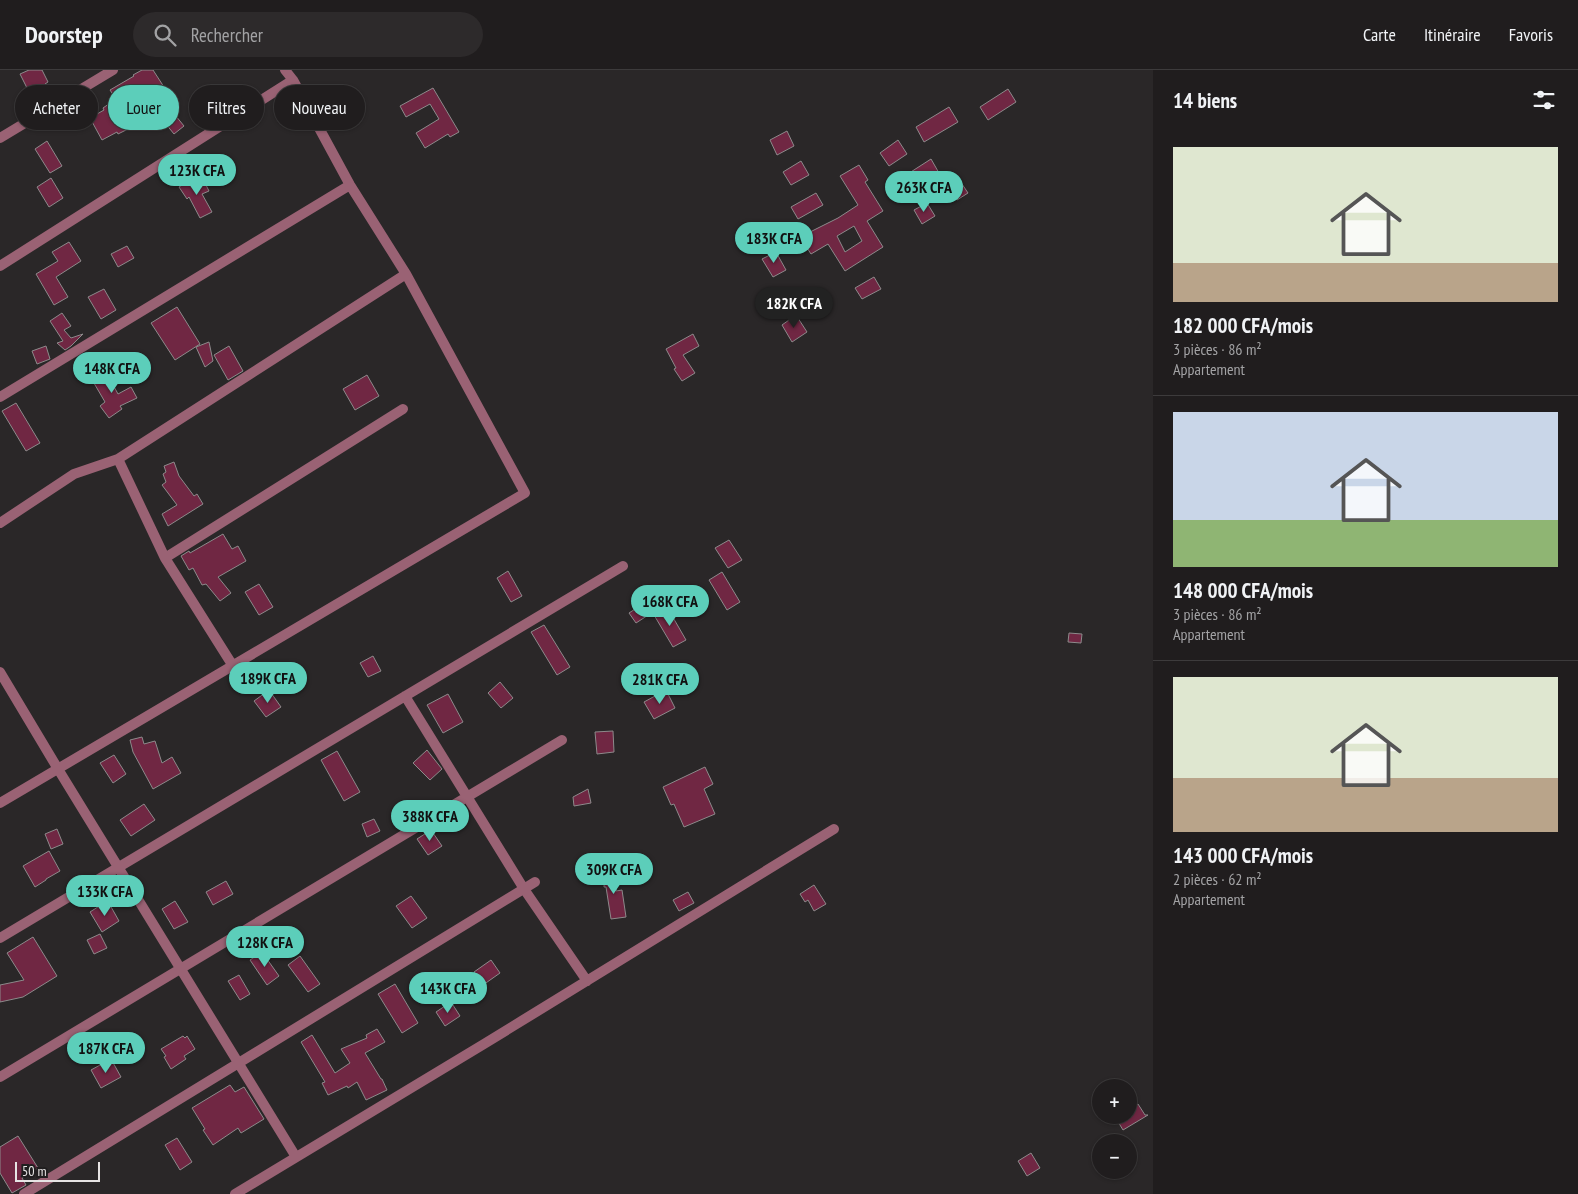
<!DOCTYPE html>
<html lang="fr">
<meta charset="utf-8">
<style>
:root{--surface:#201d1e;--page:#2d2a2b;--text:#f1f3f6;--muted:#a2a2a4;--line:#3d3b3c;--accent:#5cceba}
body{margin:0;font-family:"PT Sans Narrow",sans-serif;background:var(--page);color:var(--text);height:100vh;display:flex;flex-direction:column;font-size:19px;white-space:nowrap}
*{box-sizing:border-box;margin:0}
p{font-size:16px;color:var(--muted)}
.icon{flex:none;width:28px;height:28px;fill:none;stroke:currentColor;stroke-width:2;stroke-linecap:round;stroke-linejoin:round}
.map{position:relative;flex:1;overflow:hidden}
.drawer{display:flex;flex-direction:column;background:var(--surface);width:425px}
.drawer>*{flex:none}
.top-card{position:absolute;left:15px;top:15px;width:475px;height:45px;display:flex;gap:10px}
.tools{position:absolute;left:1092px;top:1009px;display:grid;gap:10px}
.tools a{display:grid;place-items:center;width:45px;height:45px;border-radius:50%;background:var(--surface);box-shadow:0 1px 4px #0004,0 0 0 1px var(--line);font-size:25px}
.scale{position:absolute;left:15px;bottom:12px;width:85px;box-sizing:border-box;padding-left:5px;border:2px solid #e6e4e4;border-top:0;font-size:14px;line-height:18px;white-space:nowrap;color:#e6e4e4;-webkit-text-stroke:4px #201e1f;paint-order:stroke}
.price{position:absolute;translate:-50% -42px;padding:0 11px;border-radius:18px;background:var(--accent);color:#111;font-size:16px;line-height:32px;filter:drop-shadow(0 1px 2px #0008)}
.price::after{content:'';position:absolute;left:50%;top:30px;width:15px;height:11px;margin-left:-8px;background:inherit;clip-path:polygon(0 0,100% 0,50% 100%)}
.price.selected{background:#222;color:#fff}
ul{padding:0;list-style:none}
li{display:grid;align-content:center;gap:10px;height:265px;padding:0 20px}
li+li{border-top:1px solid var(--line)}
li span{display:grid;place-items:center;height:155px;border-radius:0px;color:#555}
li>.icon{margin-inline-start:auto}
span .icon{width:90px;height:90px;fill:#fffc;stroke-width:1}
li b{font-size:21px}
h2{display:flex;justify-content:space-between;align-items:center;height:60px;padding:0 20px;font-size:21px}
.chip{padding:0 18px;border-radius:22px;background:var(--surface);box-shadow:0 1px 4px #0004,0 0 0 1px var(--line);font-size:18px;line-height:45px}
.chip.selected{background:var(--accent);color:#111}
header{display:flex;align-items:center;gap:30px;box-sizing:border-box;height:70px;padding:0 25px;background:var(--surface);border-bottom:1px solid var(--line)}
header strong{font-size:24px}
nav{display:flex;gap:28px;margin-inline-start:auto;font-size:18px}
.search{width:350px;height:45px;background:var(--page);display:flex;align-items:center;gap:12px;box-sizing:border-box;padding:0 18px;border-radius:28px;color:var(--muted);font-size:19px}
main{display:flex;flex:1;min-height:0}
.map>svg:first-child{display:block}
.building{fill:#702743;stroke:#8d8a8b;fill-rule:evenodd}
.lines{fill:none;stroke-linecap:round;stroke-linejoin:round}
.minor{stroke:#9a6274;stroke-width:10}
</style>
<header>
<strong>Doorstep</strong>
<div class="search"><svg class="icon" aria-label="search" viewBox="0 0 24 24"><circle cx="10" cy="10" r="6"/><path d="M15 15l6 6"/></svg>Rechercher</div>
<nav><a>Carte</a><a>Itinéraire</a><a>Favoris</a></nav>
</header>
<main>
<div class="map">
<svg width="1153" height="1124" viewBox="0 0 1153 1124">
<rect width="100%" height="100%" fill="#2a2728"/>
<path class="building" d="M29 0H42L48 12 45 14 54 27 45 33 35 19 29 22 20 4Z
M142 0H153L173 31 167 35 184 56 174 64 157 43 133 58 132 57 118 64 117 62 102 70 90 48 104 40 103 38 116 29 110 20 134 6 133 5Z
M433 18 459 62 450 67 448 64 425 78 416 63 439 49 430 34 406 47 400 36Z
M1008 19 1016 32 988 50 980 37Z
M949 37 958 52 924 72 916 57Z
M787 61 794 76 777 85 770 70Z
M898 70 907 84 889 96 880 83Z
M47 71 62 96 50 103 35 79Z
M931 89 939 103 903 126 893 108 901 104 903 107Z
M801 91 809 105 791 115 783 102Z
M859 95 868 110 865 112 883 141 867 151 883 177 845 201 828 174 811 184 800 167 838 148 858 135 840 106ZM854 156 862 171 845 182 837 166Z
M202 107 209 121 202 124 212 142 200 148 189 127 187 129 179 117 187 112 188 114Z
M51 108 63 128 49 137 37 117Z
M960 111 968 123 957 130 950 118Z
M816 123 823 135 798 149 791 137Z
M927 133 935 146 922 154 914 140Z
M69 172 81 191 56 207 68 227 54 235 36 204 58 191 52 182Z
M127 176 134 188 118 197 111 184Z
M776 182 786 200 773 207 762 189Z
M874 207 881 219 862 229 855 218Z
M104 219 116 240 101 249 88 227Z
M177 237 200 274 175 290 151 253Z
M62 243 71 256 64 260 71 268 83 264 71 276 65 280 57 273 63 271 50 251Z
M796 245 807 262 792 272 782 255Z
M693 264 699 276 683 285 695 303 682 311 674 299 676 298 666 279Z
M209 272 213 291 205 297 196 277Z
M46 276 50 289 37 294 32 281Z
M229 276 243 301 228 310 214 285Z
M105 300 118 324 131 317 137 328 120 336 122 339 109 348 100 336 105 332 91 308Z
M367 305 379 326 355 340 343 319Z
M16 333 40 373 26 381 2 341Z
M174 392 179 406 194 426 197 424 203 434 168 456 162 444 177 435 162 415 166 412 163 404 166 402 164 396Z
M223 464 232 479 238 476 246 491 218 507 231 523 220 531 206 514 202 515 193 498 189 500 181 486 189 481 190 483Z
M729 470 742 490 728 498 715 478Z
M508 501 522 526 511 532 497 508Z
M722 502 740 532 727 540 709 510Z
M259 514 273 537 259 545 245 522Z
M649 530 656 540 636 553 629 543Z
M667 537 686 570 673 577 654 545Z
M544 555 570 597 557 605 531 562Z
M1069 563 1082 564 1081 573 1068 572Z
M373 586 381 601 368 607 360 593Z
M257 600 260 608 242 615 239 607Z
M500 612 513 628 501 638 488 623Z
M269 620 281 637 266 647 254 631Z
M666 620 675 638 654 649 644 632Z
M448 624 463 652 443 663 427 635Z
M613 661 614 682 597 684 595 662Z
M142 667 144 674 155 671 162 693 172 687 181 703 153 719 133 682 130 670Z
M427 680 442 699 430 710 413 693Z
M337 681 360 722 344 731 321 690Z
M114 685 126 704 113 713 100 693Z
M705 697 713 714 704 719 715 744 684 757 674 734 671 735 663 717Z
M588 719 591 733 574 736 573 727Z
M144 734 155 750 131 766 120 750Z
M374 749 380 761 367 767 362 754Z
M57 759 63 774 51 779 45 764Z
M431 760 442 776 428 785 417 769Z
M49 781 60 801 46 809V810L35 817 23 796Z
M605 798H617L616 821 622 820 626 847 611 849 606 817H604Z
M226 811 233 824 213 835 206 822Z
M814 815 826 834 814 841 808 830 805 832 800 824Z
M688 822 694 833 679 841 673 830Z
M411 826 427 848 412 858 396 836Z
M175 831 188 852 174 859 162 839Z
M104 833 106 837 110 835 119 851 102 862 90 842Z
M100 864 107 878 94 884 87 870Z
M33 867 57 906 23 927 0 932V915L24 910 7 883Z
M262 882 279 906 267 915 250 890Z
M300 886 320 914 308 922 288 895Z
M491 890 500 903 483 915 474 902Z
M239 905 250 924 240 930 228 911Z
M395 914 418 953 402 963 378 924Z
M451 932 460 946 445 956 436 942Z
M377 959 385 972 365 983 381 1009H382L387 1020 366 1030 357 1012 348 1018 347 1016 328 1025 322 1013 325 1012 301 972 312 965 335 1003 350 993 341 979 367 968 366 965Z
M183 966 185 968 187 966 195 979 184 986 186 989 171 999 164 987 166 986 161 979Z
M111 989 121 1007 101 1018 91 1000Z
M230 1015 235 1022 244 1017 264 1049 241 1063 238 1058 213 1075 203 1060 205 1059 192 1038Z
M1138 1034 1145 1045H1148L1123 1060 1114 1045H1129V1040Z
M18 1066 38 1098 22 1108 26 1115 12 1123 0 1103V1077Z
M177 1068 192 1092 180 1100 165 1075Z
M1031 1083 1040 1098 1027 1106 1018 1091Z"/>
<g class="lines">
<path class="minor" d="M0 68 113 0
M0 196 293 10
M0 327 350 115
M118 389 165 488 233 596
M0 453 74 404 118 389 406 204
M165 488 403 339
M0 602 58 699 296 1087
M405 626 524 819 587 911
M0 733 525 423 406 204 350 115 293 10 285 0
M0 868 623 496
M0 1007 562 670
M24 1124 535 812
M235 1124 484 974 834 759"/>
</g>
</svg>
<div class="tools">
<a>+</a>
<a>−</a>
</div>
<div class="scale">50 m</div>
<b class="price" style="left:197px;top:126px">123K CFA</b>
<b class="price" style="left:924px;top:143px">263K CFA</b>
<b class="price" style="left:774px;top:194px">183K CFA</b>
<b class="price selected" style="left:794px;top:259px">182K CFA</b>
<b class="price" style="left:112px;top:324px">148K CFA</b>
<b class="price" style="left:670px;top:557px">168K CFA</b>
<b class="price" style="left:268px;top:634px">189K CFA</b>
<b class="price" style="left:660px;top:635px">281K CFA</b>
<b class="price" style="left:430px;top:772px">388K CFA</b>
<b class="price" style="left:614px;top:825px">309K CFA</b>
<b class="price" style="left:105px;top:847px">133K CFA</b>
<b class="price" style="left:265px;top:898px">128K CFA</b>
<b class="price" style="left:448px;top:944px">143K CFA</b>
<b class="price" style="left:106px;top:1004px">187K CFA</b>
<div class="top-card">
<a class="chip">Acheter</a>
<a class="chip selected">Louer</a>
<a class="chip">Filtres</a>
<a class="chip">Nouveau</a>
</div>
</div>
<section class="drawer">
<h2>14 biens<svg class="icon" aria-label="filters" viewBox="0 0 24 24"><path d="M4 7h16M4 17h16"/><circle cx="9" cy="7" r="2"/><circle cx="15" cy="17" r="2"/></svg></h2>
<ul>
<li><span style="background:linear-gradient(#dfe7d0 75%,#b9a48a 0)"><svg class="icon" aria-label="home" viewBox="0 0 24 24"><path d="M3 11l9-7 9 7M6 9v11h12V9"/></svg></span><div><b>182 000 CFA/mois</b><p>3 pièces · 86 m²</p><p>Appartement</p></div></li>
<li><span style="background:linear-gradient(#c9d6e8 70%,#8fb573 0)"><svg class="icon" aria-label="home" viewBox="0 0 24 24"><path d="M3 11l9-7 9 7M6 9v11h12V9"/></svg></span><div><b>148 000 CFA/mois</b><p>3 pièces · 86 m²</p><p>Appartement</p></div></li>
<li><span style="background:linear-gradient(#dfe7d0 65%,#b9a48a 0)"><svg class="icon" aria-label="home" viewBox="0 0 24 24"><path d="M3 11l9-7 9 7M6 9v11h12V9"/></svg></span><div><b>143 000 CFA/mois</b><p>2 pièces · 62 m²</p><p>Appartement</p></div></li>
</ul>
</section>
</main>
